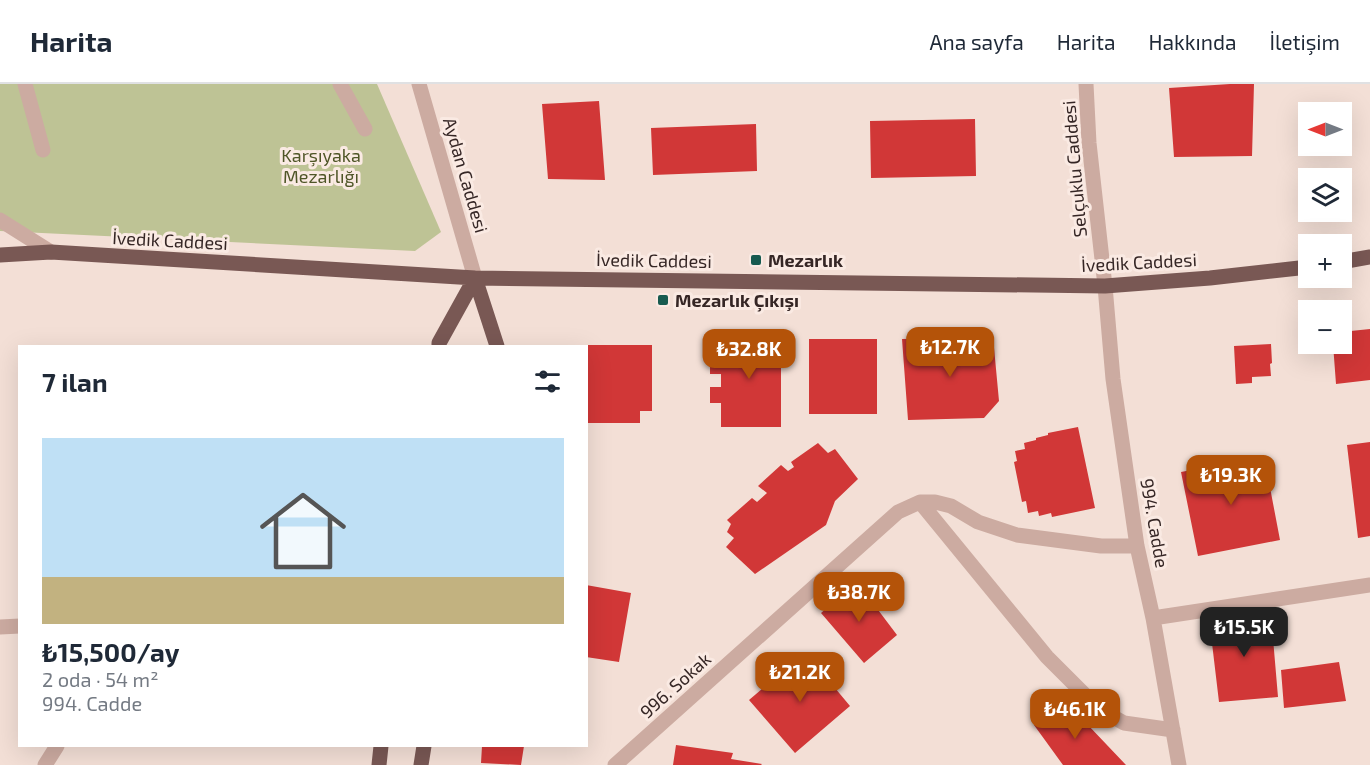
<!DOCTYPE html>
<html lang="tr">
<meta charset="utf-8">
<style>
:root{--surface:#fff;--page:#f6f6f7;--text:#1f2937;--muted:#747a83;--line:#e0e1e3;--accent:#b45309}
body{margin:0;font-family:"Exo 2",sans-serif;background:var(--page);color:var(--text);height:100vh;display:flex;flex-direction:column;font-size:22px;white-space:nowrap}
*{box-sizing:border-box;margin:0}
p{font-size:20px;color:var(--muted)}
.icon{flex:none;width:33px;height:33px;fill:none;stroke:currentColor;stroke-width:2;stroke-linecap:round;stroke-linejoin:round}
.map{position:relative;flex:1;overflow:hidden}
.panel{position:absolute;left:18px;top:261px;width:570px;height:402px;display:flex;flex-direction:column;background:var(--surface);border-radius:0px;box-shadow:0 6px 24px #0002}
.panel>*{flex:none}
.needle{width:39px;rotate:270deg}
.controls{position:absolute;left:1298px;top:18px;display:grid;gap:12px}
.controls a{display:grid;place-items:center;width:54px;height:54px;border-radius:0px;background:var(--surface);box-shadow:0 6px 24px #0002;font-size:30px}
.price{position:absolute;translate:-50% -51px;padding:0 14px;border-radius:12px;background:var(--accent);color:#fff;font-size:20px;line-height:39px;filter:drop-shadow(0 2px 3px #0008)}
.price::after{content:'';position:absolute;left:50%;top:36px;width:18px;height:14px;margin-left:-9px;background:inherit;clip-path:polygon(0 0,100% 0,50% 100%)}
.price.active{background:#222;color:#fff}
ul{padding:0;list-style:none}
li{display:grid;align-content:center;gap:12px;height:318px;padding:0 24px}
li+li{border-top:2px solid var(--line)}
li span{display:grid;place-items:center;height:186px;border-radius:0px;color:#555}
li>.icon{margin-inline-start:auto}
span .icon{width:108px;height:108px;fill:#fffc;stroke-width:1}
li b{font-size:26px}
h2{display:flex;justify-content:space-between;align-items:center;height:72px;padding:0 24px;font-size:26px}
header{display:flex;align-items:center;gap:36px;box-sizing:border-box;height:84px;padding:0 30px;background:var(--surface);border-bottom:2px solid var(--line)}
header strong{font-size:28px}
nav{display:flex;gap:33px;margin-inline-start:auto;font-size:21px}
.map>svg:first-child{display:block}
.green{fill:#bec395}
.building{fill:#d13737}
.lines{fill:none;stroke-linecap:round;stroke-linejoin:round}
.minor{stroke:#ccaba1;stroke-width:15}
.major{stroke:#795854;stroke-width:15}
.poi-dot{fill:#175a4f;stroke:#faeae3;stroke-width:2}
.labels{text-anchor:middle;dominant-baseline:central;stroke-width:6;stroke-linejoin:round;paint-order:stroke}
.park-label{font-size:18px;fill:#4f5627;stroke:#faeae3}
.street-label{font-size:18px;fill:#352625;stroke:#faeae3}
.poi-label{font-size:18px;font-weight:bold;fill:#352625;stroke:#faeae3;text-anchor:start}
</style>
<header>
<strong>Harita</strong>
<nav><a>Ana sayfa</a><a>Harita</a><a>Hakkında</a><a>İletişim</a></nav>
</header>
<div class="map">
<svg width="1370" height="681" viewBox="0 0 1370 681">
<rect width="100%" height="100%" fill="#f3dfd6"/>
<path class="green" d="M0 0H377L441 148 415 167 0 147Z"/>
<path class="building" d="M1230 0H1254L1252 72 1174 73 1169 4Z
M599 17 605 96 548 95 542 20Z
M975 35 976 92 871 94 870 37Z
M756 40 757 87 653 91 651 44Z
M1370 245V296L1336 300 1333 260H1341V248Z
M721 249H781V343H721V319H710V303H721V290H710V272H721Z
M993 253 999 317 984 334 908 336 902 255Z
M809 255H877V330H809Z
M1271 260 1272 279 1270 280 1271 292 1252 293V299L1236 300 1234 262Z
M586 261H652V327H640V339H586Z
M1078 343 1095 424 1052 433 1051 429 1039 432 1038 427 1028 429 1026 417 1022 418 1014 378 1017 377 1015 367 1025 365 1024 359 1036 356V354L1048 351V349Z
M1370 358V452L1358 454 1347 361Z
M818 359 828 369 835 365 858 395 835 417 826 441 755 490 726 463 734 454 727 448 731 440 727 436 752 414 757 418 767 409 758 402 781 381 788 387 794 383 791 378Z
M1264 372 1280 456 1198 472 1181 388Z
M857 498 897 551 864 579 821 529Z
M586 501 631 509 619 578 586 573Z
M1271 531 1278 613 1219 618 1209 534Z
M805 568 850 622 795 669 749 616Z
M1339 578 1346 617 1284 624 1281 586Z
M1068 620 1126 681H1063L1034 641Z
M676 661 733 669 731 675 762 680 761 681H673Z
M482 662H524L521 681 481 679Z"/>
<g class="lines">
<path class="minor" d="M25 0 43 66
M340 0 365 45
M419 0 475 194
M1086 0 1089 59 1105 202 1113 295 1137 462 1153 534 1179 681
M0 136 51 168
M920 418 1047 573 1099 625 1124 639 1173 646
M1153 534 1370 501
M0 543 20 542
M45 681 57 662
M615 681 898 428 920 418H935L951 422 978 438 1017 451 1101 462H1137"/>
<path class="major" d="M0 171 51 168 475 194 1105 202 1210 194 1308 183
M1341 178 1370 173
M475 194 497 262
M439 262V259L475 194
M379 681 381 662
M421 681 424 662"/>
</g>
<g class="poi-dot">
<rect x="750" y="170" width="12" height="12" rx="3"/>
<rect x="657" y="210" width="12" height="12" rx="3"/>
</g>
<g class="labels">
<g class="park-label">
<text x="321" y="71">Karşıyaka<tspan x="321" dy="21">Mezarlığı</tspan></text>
</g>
<g class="street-label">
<text transform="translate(1074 85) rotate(-95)">Selçuklu Caddesi</text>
<text transform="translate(466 91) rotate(74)">Aydan Caddesi</text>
<text transform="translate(170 156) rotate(3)">İvedik Caddesi</text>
<text transform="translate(654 176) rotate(1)">İvedik Caddesi</text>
<text transform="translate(1139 178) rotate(-3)">İvedik Caddesi</text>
<text transform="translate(1155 439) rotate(80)">994. Cadde</text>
<text transform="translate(675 601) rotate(-42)">996. Sokak</text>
</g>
<g class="poi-label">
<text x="768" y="176">Mezarlık</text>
<text x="675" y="216">Mezarlık Çıkışı</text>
</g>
</g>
</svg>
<div class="controls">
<a><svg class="needle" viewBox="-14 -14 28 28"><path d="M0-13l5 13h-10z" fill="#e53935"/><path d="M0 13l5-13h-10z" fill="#747a83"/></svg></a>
<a><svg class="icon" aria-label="layers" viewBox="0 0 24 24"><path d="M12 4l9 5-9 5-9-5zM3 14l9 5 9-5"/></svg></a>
<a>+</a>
<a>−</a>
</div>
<b class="price" style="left:950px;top:294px">₺12.7K</b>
<b class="price" style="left:749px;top:296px">₺32.8K</b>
<b class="price" style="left:1231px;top:422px">₺19.3K</b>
<b class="price" style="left:859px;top:539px">₺38.7K</b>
<b class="price active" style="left:1244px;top:574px">₺15.5K</b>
<b class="price" style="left:800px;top:619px">₺21.2K</b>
<b class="price" style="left:1075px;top:656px">₺46.1K</b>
<section class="panel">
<h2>7 ilan<svg class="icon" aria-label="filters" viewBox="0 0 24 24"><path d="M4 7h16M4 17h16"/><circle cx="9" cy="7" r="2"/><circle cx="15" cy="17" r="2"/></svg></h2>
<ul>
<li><span style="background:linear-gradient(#bfe0f5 75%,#c2b280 0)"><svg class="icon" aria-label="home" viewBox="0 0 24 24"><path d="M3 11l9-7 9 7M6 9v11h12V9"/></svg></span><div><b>₺15,500/ay</b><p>2 oda · 54 m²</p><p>994. Cadde</p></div></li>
</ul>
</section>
</div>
